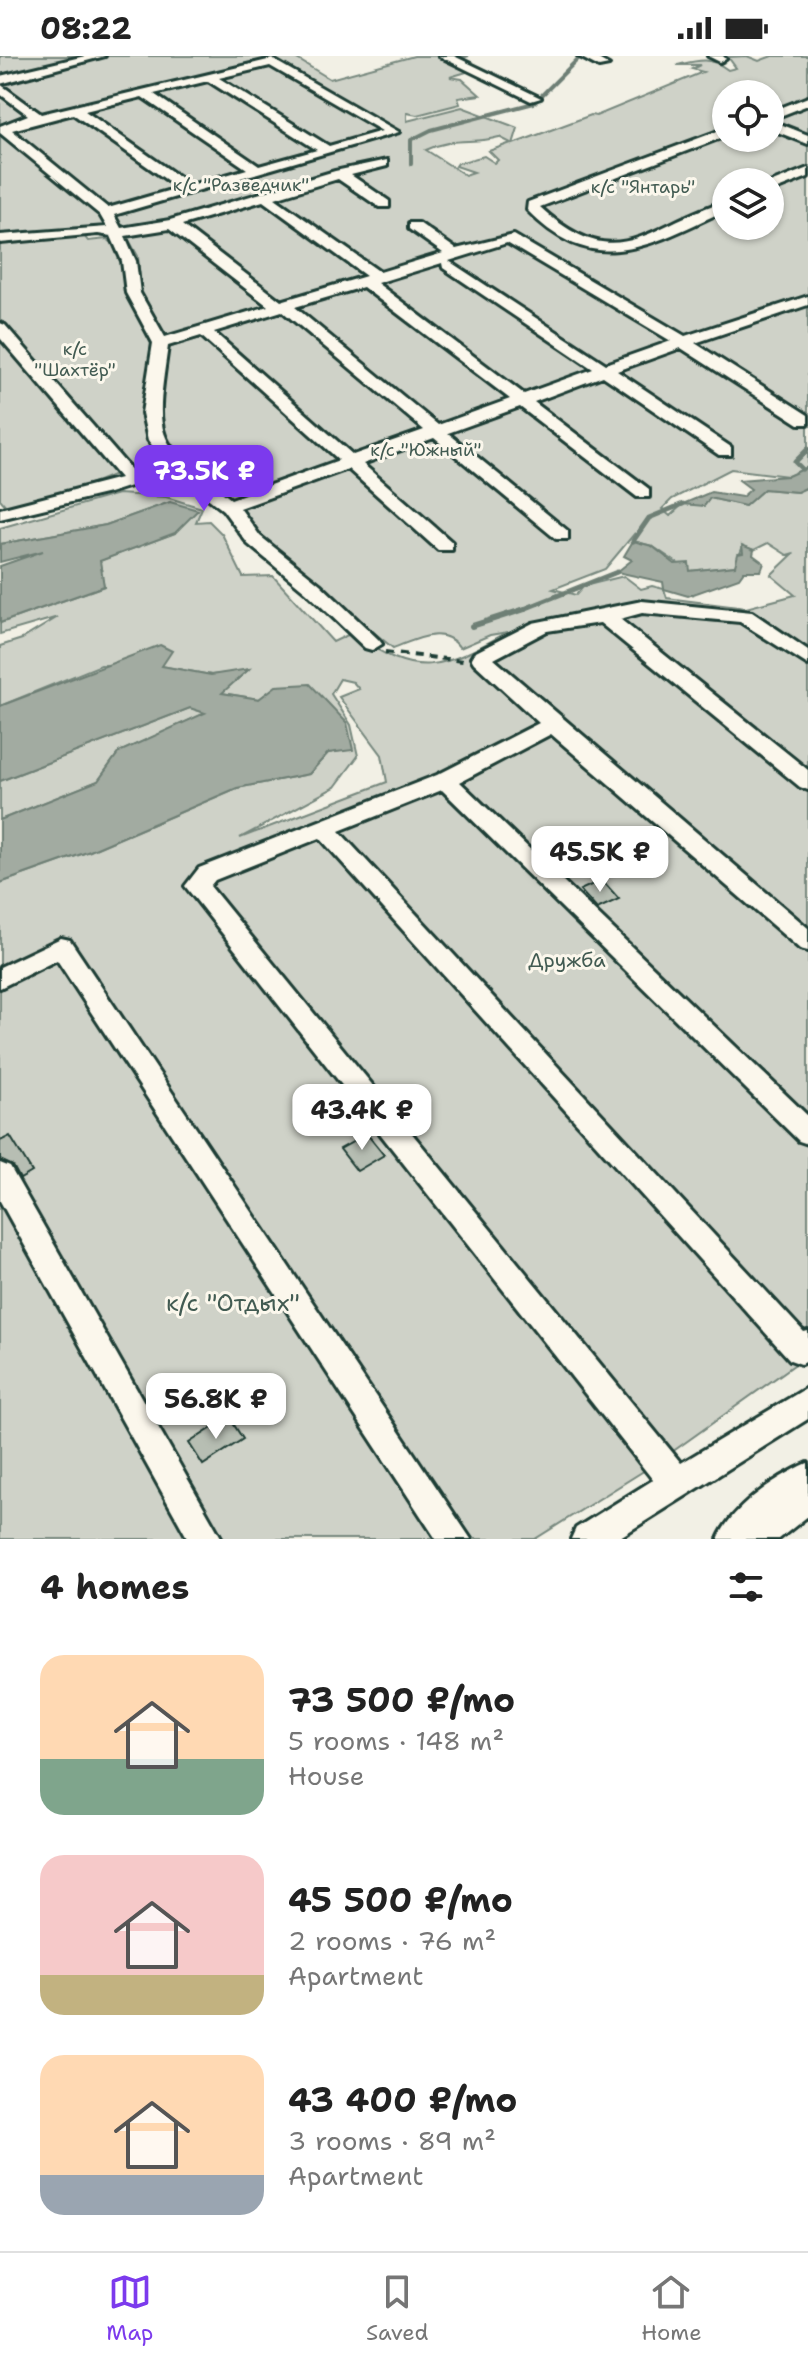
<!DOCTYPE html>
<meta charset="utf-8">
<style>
:root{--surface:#fff;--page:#f6f6f6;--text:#222;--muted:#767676;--line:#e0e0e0;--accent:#7c3aed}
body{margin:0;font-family:"Shantell Sans",sans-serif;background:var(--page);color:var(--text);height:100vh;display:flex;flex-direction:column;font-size:30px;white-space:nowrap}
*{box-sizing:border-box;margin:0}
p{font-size:26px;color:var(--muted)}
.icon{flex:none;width:44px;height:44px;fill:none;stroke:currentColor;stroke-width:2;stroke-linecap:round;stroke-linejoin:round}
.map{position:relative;height:1483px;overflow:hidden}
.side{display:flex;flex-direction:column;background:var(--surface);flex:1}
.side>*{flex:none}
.fabs{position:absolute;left:712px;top:24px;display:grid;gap:16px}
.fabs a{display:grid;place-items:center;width:72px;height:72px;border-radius:50%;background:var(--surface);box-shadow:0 2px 6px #0004;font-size:40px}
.price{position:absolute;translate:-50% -68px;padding:0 18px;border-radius:16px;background:#fff;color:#222;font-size:26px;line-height:52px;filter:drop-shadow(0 2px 4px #0008)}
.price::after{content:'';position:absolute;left:50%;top:48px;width:24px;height:18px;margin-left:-12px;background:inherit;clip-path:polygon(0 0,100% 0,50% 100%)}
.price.active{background:var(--accent);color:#fff}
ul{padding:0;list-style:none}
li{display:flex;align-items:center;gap:24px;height:200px;padding:0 40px}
li span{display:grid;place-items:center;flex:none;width:224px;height:160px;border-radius:24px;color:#555}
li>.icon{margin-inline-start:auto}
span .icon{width:96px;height:96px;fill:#fffc;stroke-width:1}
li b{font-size:34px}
h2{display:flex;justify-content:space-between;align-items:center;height:96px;padding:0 40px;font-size:34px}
.status{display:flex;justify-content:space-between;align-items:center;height:56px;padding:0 40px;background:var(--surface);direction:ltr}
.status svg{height:22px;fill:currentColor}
.tabs{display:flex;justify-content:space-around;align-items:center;height:112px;border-top:2px solid var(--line);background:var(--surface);font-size:22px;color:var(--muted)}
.tabs a{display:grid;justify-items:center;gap:4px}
.tabs .active{color:var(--accent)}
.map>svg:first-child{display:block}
.green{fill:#cfd2c8;stroke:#77887e;stroke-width:2;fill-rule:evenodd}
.water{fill:#a2aba1;stroke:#6e7f75;stroke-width:2}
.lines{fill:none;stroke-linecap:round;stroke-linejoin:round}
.stream-far2{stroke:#6e7f75;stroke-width:4}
.stream-far1{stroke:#6e7f75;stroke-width:5}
.stream{stroke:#6e7f75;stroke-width:6}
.building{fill:#b7beb3;stroke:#1f3d34;stroke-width:2}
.minor-casing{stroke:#1f3d34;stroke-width:6}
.highway-casing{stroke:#1f3d34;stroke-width:6}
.path{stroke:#1f3d34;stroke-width:4;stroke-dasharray:8 6;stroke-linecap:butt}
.minor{fill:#fbf7ec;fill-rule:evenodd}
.highway{fill:#fbf7ec;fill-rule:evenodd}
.labels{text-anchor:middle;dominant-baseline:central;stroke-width:6;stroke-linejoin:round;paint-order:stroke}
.far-park-label{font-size:18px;fill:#425b52;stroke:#fbf7ec}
.park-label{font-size:20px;fill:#425b52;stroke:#fbf7ec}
.near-park-label{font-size:24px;fill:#425b52;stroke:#fbf7ec}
</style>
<div class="status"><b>08:22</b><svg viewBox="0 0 49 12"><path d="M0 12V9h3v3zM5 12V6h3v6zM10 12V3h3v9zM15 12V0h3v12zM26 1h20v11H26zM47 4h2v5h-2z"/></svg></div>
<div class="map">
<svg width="808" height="1483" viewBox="0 0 808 1483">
<rect width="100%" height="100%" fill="#f2f0e5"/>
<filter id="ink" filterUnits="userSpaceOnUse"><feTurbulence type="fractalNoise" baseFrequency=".0125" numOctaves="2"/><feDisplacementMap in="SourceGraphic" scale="16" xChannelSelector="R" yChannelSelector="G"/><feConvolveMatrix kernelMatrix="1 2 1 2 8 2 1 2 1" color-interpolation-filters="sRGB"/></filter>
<g filter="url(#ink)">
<path class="green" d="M0 0H292L330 23 414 0H469L460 3 470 15 450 21 462 23 480 39 458 42 460 48 417 59 407 57V65L462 51 518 72 513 88 591 59 596 60 703 16 692 13 700 9H677C699 4 710 0 728 14L736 12 728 1 747 0 759 5 772 0H808V411L788 420 731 413 672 443 662 453 670 460 683 448 705 449 710 442 745 450 764 433 797 436 808 431V1299L658 1406 535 1483H0V827L90 795 237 732 309 718 328 697 352 693 277 630 259 643 221 637 247 615 211 619 161 610 101 609 0 650V590L22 583 58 561 0 578V567L104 530 99 505 175 477 170 446 106 469 0 488V472L118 438 166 441 202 452 196 466 209 465 222 478 243 521 273 520 333 586 352 577C418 625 441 613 508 576L490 579 460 592C443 568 415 584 393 592L258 481 220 437 177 401 159 371 165 293 518 183 512 178 173 279 158 277 141 240 138 200 126 179 84 180 88 185 107 183 121 194 117 198H121L125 233 152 290 144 359 150 401C106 425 56 442 6 450L0 443V188L36 177H0ZM726 38H770V82H726ZM499 81 511 87 489 95 498 104 495 107 484 100 458 107 456 110 474 116 465 119 426 94C457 80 471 89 499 81ZM726 126H770V170H726ZM635 477 633 485 652 490 689 515 735 510 743 490 754 494 768 487 787 499 794 497 771 519 795 539 746 552 667 542 664 533 652 530 641 533 624 520 584 530 576 539 553 533 605 513ZM340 623 353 626 359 633 339 641 382 699 387 726 240 782 335 731 358 700 351 669 331 638Z
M190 652 206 657 119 696 98 725 0 764V725Z"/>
<path class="water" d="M808 411V431L797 436 764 433 745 450 710 442 704 450 683 448 711 436 742 441 751 433 739 424 788 420Z
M170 446 198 454 175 477 100 505 104 530 0 567V510L43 495 0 506V488L106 469Z
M633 485 652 490 675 508 689 507 690 515 735 510 738 498 743 497 742 489 754 494 753 499 764 507 761 515H744L739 522 688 540 664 533 663 526 617 516 632 504 624 500Z
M160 589 172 595 162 610 211 619 249 613 222 637 259 643 276 630 310 628 347 667 353 694 328 697 309 718 237 732 90 795 0 827V764L98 725 119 696 205 657 190 652 0 725V650Z"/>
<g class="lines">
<path class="stream-far2" d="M411 108V84L431 74 534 47 579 2"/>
<path class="stream-far1" d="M802 413 795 406 808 393
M633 485 649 462 683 448
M519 555 617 516"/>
<path class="stream" d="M472 570 525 553"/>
</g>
<path class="building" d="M602 824 619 843 597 853 580 834Z
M367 1078 384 1099 357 1115 340 1093Z
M10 1080 32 1116 20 1123 13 1110 0 1104V1085Z
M229 1361 243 1383 203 1409 189 1387Z"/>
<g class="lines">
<defs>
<path id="minor" d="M85 0H105L0 28V20Z
M439 0H454L541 42 531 45Z
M578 0H593L609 9 599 11Z
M708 0H723L726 3 720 6Z
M272 3 399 76 114 159 121 172 170 164 335 115 387 104V110L351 119 389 145V151H379L338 123 275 142 380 216 443 197 409 173V167H419L456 193 514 179 685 280 808 240V249L695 287 808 359V368H799L681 292 617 315 731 391V399H719L603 320 534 346 649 433V441H637L520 351 448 377 568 475V483H556L434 382 363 408 452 486V494H438L348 413 240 452 260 480 320 528 379 584 382 588 372 594 365 592 306 536 248 488 223 454 174 416 109 437 0 463V453L120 422 0 282V267L5 269 134 417 165 407 148 384 142 357 153 287 126 237 122 205 111 180 98 178 0 187V179L107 171 100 159 0 77V70L28 59 0 38V28L41 58ZM270 10 382 75 329 90 219 22ZM208 25 317 94 259 110 154 38ZM142 41 247 113 191 129 85 55ZM73 58 178 132 108 152 12 74ZM263 145 366 220 281 245 182 169ZM169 173 268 250 165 281 140 237 136 205 125 180ZM507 187 671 285 606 308 449 205ZM442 207 443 212 593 313 524 338 377 227ZM363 231 510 343 438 369 295 251ZM282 255 424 374 353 399 214 276ZM201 280 339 404 231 443C154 384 154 386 168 290Z
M808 41V49L770 64V56Z
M770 64 808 79V88L770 73Z
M726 72V80L540 151C619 223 647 168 726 145V154C652 188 595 225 527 154L528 146Z
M808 112V121L770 136V127Z
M642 545 752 556 808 594V609L740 566 642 557 620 563 808 714V734L800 731 600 567 547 575 494 603 808 872V895L800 893 551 678 460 726 808 1060V1088L799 1085 442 734 339 775 804 1276 808 1275V1305L801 1308 790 1304 320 782 215 824 210 830 681 1407 808 1331V1363L617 1483H571L576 1472 653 1424 185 830 199 812 437 719 539 667 474 607 471 602 474 597 533 567Z
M61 882 70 884 471 1483H436L57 904 0 932V911Z
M0 1107 10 1111 222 1483H188L0 1145Z"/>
<path id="highway" d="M808 1407V1460L779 1483H718C731 1452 777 1420 808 1407Z"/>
</defs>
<use href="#minor" class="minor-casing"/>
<use href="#highway" class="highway-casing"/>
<path class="path" d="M385 596 463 605"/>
<use href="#minor" class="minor"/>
<use href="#highway" class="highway"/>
</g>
</g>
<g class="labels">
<g class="far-park-label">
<text x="241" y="129">к/с "Разведчик"</text>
<text x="643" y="131">к/с "Янтарь"</text>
<text x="75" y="293">к/с<tspan x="75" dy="21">"Шахтёр"</tspan></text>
<text x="426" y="394">к/с "Южный"</text>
</g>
<g class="park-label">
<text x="567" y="904">Дружба</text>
</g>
<g class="near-park-label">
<text x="233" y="1247">к/с "Отдых"</text>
</g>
</g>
</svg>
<div class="fabs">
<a><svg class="icon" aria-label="locate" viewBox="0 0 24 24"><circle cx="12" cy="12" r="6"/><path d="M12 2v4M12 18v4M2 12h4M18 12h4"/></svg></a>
<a><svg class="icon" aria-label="layers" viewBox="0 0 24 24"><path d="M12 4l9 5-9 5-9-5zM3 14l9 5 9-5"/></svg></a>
</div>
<b class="price active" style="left:204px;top:457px">73.5K ₽</b>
<b class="price" style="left:600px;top:838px">45.5K ₽</b>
<b class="price" style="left:362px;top:1096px">43.4K ₽</b>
<b class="price" style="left:216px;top:1385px">56.8K ₽</b>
</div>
<section class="side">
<h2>4 homes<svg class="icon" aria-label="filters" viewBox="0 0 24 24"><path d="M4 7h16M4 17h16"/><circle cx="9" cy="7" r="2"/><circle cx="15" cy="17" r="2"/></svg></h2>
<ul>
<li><span style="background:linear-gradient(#ffd9b3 65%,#7fa58c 0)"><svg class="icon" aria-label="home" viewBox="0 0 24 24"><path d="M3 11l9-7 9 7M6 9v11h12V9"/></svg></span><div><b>73 500 ₽/mo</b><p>5 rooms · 148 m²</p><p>House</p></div></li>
<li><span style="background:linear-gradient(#f6c9c9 75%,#c2b280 0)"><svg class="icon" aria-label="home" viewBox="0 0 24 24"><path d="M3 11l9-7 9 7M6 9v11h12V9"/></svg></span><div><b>45 500 ₽/mo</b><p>2 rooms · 76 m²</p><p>Apartment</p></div></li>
<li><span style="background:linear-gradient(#ffd9b3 75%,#9aa5b1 0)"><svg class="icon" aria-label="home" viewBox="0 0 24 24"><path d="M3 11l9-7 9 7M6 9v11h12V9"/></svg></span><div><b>43 400 ₽/mo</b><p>3 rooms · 89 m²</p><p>Apartment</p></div></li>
</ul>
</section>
<nav class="tabs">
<a class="active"><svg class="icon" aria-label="map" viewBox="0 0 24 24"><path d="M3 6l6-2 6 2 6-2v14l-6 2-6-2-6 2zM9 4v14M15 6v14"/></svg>Map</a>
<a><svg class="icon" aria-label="saved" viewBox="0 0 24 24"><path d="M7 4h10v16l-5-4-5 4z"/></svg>Saved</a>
<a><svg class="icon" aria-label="home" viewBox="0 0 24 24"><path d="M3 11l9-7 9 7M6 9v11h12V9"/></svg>Home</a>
</nav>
